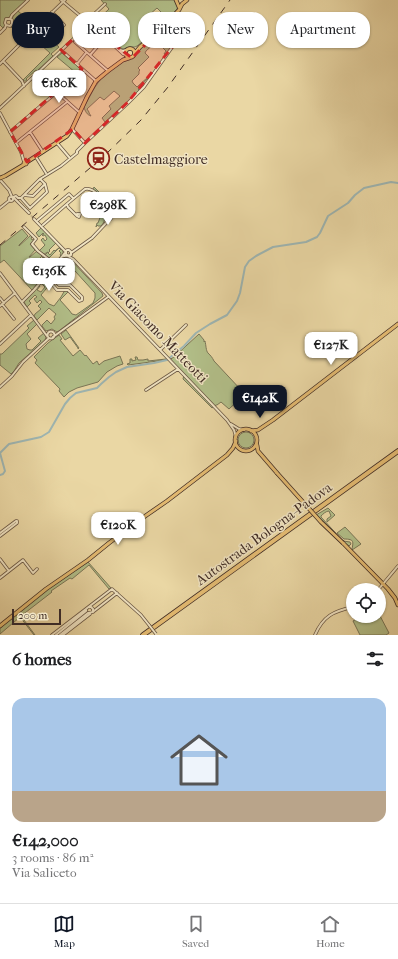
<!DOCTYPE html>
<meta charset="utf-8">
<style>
:root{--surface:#fff;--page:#f6f6f6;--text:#202124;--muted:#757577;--line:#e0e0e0;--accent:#111827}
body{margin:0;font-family:"IM FELL French Canon",serif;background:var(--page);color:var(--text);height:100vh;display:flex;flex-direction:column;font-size:15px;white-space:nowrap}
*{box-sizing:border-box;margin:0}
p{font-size:13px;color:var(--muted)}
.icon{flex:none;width:22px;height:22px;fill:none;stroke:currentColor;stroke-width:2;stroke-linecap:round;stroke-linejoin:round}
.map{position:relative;height:635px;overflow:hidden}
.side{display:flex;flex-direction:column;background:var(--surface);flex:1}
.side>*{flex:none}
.banner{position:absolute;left:12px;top:12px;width:374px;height:36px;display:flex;gap:8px}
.controls{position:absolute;left:346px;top:583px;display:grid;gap:8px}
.controls a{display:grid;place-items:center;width:40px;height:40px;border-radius:50%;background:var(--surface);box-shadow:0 1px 3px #0004;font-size:20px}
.scale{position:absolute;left:12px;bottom:10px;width:49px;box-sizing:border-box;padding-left:4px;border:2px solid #412d25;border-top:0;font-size:11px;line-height:14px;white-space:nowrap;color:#412d25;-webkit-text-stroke:3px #f1e5c4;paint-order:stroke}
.price{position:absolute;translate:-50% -34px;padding:0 9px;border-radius:8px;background:#fff;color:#222;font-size:13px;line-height:26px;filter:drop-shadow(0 1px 2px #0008)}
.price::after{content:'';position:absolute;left:50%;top:24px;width:12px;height:9px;margin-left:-6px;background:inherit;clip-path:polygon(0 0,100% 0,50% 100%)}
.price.on{background:var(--accent);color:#fff}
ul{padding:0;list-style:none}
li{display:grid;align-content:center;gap:8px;height:212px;padding:0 12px}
li span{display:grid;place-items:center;height:124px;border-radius:12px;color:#555}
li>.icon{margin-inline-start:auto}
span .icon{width:72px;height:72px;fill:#fffc;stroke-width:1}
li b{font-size:17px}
h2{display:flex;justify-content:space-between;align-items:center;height:48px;padding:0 12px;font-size:17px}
.pill{padding:0 14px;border-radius:16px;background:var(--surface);box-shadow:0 1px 3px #0004;font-size:14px;line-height:36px}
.pill.on{background:var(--accent);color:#fff}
.dock{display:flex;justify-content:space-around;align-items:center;height:56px;border-top:1px solid var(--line);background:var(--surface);font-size:11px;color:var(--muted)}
.dock a{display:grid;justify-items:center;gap:2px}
.dock .on{color:var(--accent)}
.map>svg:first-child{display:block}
.green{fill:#b2bf89;stroke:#7a7657}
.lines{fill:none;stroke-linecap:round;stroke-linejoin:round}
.canal{stroke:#9eb6b3;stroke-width:2}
.minor-tunnel{stroke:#c8b58b;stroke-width:2;stroke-dasharray:2 1;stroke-linecap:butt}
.minor-casing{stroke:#6b5845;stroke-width:3.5}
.major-casing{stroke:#412d25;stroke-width:4.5}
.highway-casing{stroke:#412d25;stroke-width:5.5}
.minor{stroke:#f1e5c4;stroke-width:2}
.major{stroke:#e5bc72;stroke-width:3}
.highway{stroke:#e5bc72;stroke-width:4}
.rail{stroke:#412d25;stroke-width:1;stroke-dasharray:7 7;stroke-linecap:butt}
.minor-bridge-casing{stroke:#6b5845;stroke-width:3.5;stroke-linecap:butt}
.major-bridge-casing{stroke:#412d25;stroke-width:4.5;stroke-linecap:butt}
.minor-bridge{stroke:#f1e5c4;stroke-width:2}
.major-bridge{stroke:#e5bc72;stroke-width:3}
.marked{fill:#d62828;fill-opacity:0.2;stroke:#d62828;stroke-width:3;stroke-dasharray:8 5;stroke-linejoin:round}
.labels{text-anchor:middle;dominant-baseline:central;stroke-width:3;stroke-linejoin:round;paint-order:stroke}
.poi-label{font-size:14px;fill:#412d25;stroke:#f1e5c4;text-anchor:start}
.street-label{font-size:14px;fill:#412d25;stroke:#f1e5c4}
</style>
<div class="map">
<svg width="398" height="635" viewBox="0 0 398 635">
<rect width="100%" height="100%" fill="#ead7a4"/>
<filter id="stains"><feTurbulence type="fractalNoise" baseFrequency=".005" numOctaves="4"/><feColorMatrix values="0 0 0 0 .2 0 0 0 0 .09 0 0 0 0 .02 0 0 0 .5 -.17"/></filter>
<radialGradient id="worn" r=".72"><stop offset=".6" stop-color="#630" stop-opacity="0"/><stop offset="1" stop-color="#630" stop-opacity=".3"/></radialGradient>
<path class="green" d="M0 0H26L12 14 10 18H8L5 19 4 23 5 25 3 28 0 25Z
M101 0H175L178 6 177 9 168 19 157 8 149 15 160 28 137 46 135 47H129L123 49 119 47 93 24 109 9Z
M18 11 59 47 51 54 53 56 37 71 36 70 26 79 28 81H24L23 80 50 53 31 36 29 38 27 36 23 39 10 26 12 25C11 18 13 16 18 11Z
M158 33 161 35 162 33 172 46 166 55 164 54 166 51 163 48V47L157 41 146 51 145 53 149 57 138 68 140 70 139 71V74L132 81 133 83 137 87 148 77 149 79H147L138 89 139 90 129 100V101L127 103H126L105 122 102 118 111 109 109 106 120 96 114 91 104 100 100 97 87 109 89 112V113L91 116C87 115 85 111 84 107L95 87 103 76 127 59H131L134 57 136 52Z
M62 53 81 69 76 73 57 57Z
M94 187 109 202 111 205 113 211 110 212 103 199 93 189Z
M117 195C122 201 120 206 114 210L112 206 109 201 112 200 114 201 117 198 115 196Z
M104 205 107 211 105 216 104 222 101 226H98L97 225 96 227 97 223H98L101 215 100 214 102 206 103 207 104 206Z
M41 228 56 243 49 250 50 251 48 253 50 255 54 250 55 251 60 247 63 251V254L61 256 60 255 61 253 59 251 61 249 59 248 49 258 45 255 48 252 44 254 39 251 45 245 41 240 43 238 45 241 47 239 45 235 43 236 42 235 44 234 43 233 39 237 36 233Z
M22 229 28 236 19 245V246L31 235 32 237 31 238 32 240 34 239H35L30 244 35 250 29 257H30L37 251 42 256 35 263 36 264 35 265 37 267 40 265 38 262 40 260 42 263 44 260 42 258 43 257 46 260 40 266 41 270 42 269 44 271 51 264 53 265 32 290 4 260 0 263V246Z
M65 257 70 259 102 293 103 296 59 331 57 332 52 329 46 331 42 326V325L47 320 51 324 55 319 54 317 56 314 49 308 37 320 34 316 35 314 41 309 38 306 42 302 40 300 37 303 34 299 37 297 35 295 29 301 31 303 27 307 24 302 39 286H40L37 290 41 292 45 287 42 284H41L47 277C50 279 50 281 51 283L41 295 49 304 54 306 61 297 65 290 69 291 60 300 69 310 72 314 76 315 93 303 95 298V293L75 271 70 276 66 272 69 268 67 267 69 265 64 260H62Z
M34 320 37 324 27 334 31 339 26 344 27 349 30 350H32L41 341 38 338 44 333 46 337 45 340 19 363 14 371 11 374 0 365V354H2L29 328 27 326Z
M66 330 79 348 78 349V348L70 337 65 340 61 334Z
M199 334 204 340V342L205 341C206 345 206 351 208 353 211 356 212 357 214 361L242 391 240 393 243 396 229 409 221 402 217 405H216L212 408 183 379 184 375 169 360 174 357Z
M59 335 62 339 60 340 73 356 80 350 85 356 86 355 93 364 97 361 99 365 104 361 120 356 123 364 117 366 107 372 98 382 77 388 69 392 64 397 59 391 60 389 35 363 37 360 34 357 48 343Z
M135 357H137L138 360H143L148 359V361L166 359 165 360 128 365 127 364 130 363V359H132V361L136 360Z
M238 440a8 8 0 1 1 16 0a8 8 0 1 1-16 0Z
M328 508 335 515 327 522V519L331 516 329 511C326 511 323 514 321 516V517L343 541 350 542 351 544 349 546 346 544 316 515Z
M345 527 361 544 352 550C353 542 355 539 344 539L337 533Z
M88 562 111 588 109 589 89 565 72 579 70 578 51 591 52 592 21 616 35 635H34L20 617 0 634V628L45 591Z
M379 614 389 633 386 635H360L353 621 362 616H379Z"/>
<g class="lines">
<path class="canal" d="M0 475 3 474 5 471 0 453 9 444 41 437 49 432 65 404 70 398 76 393 97 388 101 384 109 377 116 372 127 367 154 363 167 360 184 346 196 333 210 324 227 315 237 301 240 293 245 267 249 261 256 256 273 247 306 242 317 237 320 233 328 216 348 203 355 195 364 188 391 182 398 183"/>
<path class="minor-tunnel" d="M29 213 34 219"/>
<defs>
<path id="minor" d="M61 0 85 20
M10 19 12 20V24L10 26 6 25 5 23 6 19H10L12 15 28 0
M86 20 91 17 105 4
M80 25a5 5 0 1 1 10 0a5 5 0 1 1-10 0Z
M90 23 123 54 126 55
M40 24 65 0
M0 33 5 28 6 25
M76 34 81 26
M50 38 64 25 52 12
M75 42 108 71
M61 50 96 81
M120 50 123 51 126 50
M90 55 105 38
M3 61 22 81 24 86
M0 64 27 37
M77 64 86 53
M49 85 80 113
M0 108 15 94 84 29
M0 113 21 152 24 162
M72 129 85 143 127 104 144 87 173 46 160 30
M10 132 57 92 82 69
M30 132 43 152
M16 143 67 102
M57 143 69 157
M36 157 46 173
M1 181 9 190 12 197
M24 195 33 196 45 184 40 179
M9 199a2 2 0 1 1 4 0a2 2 0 1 1-4 0Z
M13 197 16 196 18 198H21L30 208 47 192 45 184
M13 197 29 213
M21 198 40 179 61 166 77 153V151L85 143
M0 208 10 200
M77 214H80L79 217 77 216Z
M106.5 217a2.5 2.5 0 1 1 5 0a2.5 2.5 0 1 1-5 0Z
M77 216 68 207 67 204 85 189C96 186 106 206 111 214
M34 219 66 252
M38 220 69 194 73 198
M43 225 67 204
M24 227 36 239 32 244 38 251 56 265
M71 253 92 238 110 219
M64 256 71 255V252L69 250H67L66 251V254L67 255
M68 256 73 259 227 420 234 430 236 437
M0 273 47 336
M47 275H49L59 285H70L82 297V300L79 301 68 290H57L52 284 50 279 48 277Z
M0 298 4 303
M22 302 34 290 65 253
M2 304 14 319
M0 306 15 293
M47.5 335a3.5 3.5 0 1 1 7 0a3.5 3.5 0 1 1-7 0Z
M53 337 108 297
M0 344 31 315
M160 350 186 325
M0 387 12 376 23 362 49 338
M146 390 178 369
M231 424 239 429 244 430
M0 533 16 521H17V523L0 536
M0 559 9 571 23 560 33 573 37 569
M0 578 9 571
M378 590 398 566
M94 611 117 593
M52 635 112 589 141 615 149 625
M56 635 86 611V609
M60 635 88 613 93 612V609L90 606
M63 635 90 614
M315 635C323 616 334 611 353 607"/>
<path id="major" d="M176 0 179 7
M125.5 53a4.5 4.5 0 1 1 9 0a4.5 4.5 0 1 1-9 0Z
M135 53 140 47 160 30 179 10 182 4 187 0
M25 161 27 162 26 164 24 163Z
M27 162 67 136 72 129 87 97 96 81 108 71 123 60 129 58
M0 178 5 176 25 164
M235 440a11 11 0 1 1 22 0a11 11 0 1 1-22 0Z
M251 431 258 430 273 420 398 324
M257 445 258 451 277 473
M343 543 388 589 395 598 398 605
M0 626 46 589 88 560 109 543 141 519 167 501 227 455 233 448 236 441"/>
<path id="highway" d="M143 635 398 451"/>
</defs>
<use href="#minor" class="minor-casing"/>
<use href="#major" class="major-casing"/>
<use href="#highway" class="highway-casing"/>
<use href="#minor" class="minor"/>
<use href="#major" class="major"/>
<use href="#highway" class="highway"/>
<path class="rail" d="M0 245 104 156 141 120 168 87 230 0"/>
<defs>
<path id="minor-bridge" d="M149 625 156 634"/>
<path id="major-bridge" d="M277 473 321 522 343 543"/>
</defs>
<use href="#minor-bridge" class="minor-bridge-casing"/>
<use href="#major-bridge" class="major-bridge-casing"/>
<use href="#minor-bridge" class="minor-bridge"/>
<use href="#major-bridge" class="major-bridge"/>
</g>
<path class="marked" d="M93 28 132 58 160 30 173 46 128 102 85 143 73 129 27 162 10 132 82 69 61 50 84 29Z"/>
<defs>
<symbol id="station-ring" viewBox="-11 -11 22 22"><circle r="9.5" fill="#f1e5c4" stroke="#8f2418" stroke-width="1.5"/><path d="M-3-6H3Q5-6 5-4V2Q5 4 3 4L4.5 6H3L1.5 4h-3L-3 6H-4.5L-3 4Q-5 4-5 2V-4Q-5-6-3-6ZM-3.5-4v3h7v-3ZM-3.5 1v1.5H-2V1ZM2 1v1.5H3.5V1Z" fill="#8f2418"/></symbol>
</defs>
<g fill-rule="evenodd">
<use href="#station-ring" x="86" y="146" width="25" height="25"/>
</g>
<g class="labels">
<g class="poi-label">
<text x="114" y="159">Castelmaggiore</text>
</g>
<g class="street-label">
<text transform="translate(158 332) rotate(46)">Via Giacomo Matteotti</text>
<text transform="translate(264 534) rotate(-36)">Autostrada Bologna-Padova</text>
</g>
</g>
<rect width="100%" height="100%" filter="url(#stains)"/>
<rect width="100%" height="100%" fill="url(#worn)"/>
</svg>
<div class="controls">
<a><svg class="icon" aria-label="locate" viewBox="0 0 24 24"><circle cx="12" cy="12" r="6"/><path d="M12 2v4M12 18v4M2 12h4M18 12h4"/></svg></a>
</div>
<div class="scale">200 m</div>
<b class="price" style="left:59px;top:104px">€180K</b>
<b class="price" style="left:108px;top:226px">€298K</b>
<b class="price" style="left:49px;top:292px">€136K</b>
<b class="price" style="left:331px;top:366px">€127K</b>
<b class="price on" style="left:260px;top:419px">€142K</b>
<b class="price" style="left:118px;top:546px">€120K</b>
<div class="banner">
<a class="pill on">Buy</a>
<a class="pill">Rent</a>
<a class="pill">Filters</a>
<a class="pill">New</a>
<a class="pill">Apartment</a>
</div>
</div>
<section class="side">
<h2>6 homes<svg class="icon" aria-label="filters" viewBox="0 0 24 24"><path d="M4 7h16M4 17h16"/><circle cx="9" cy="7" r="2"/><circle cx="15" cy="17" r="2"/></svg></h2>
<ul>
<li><span style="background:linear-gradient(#a9c7e8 75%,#b9a48a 0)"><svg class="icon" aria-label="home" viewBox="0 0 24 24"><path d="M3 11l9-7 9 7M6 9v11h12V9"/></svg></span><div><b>€142,000</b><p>3 rooms · 86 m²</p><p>Via Saliceto</p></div></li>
</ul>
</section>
<nav class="dock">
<a class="on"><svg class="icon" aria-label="map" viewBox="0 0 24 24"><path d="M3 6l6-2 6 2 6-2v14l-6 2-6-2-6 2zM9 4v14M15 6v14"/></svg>Map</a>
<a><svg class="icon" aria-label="saved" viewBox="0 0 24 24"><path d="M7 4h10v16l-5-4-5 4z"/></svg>Saved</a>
<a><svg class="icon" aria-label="home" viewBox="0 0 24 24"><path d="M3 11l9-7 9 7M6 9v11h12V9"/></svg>Home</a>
</nav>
